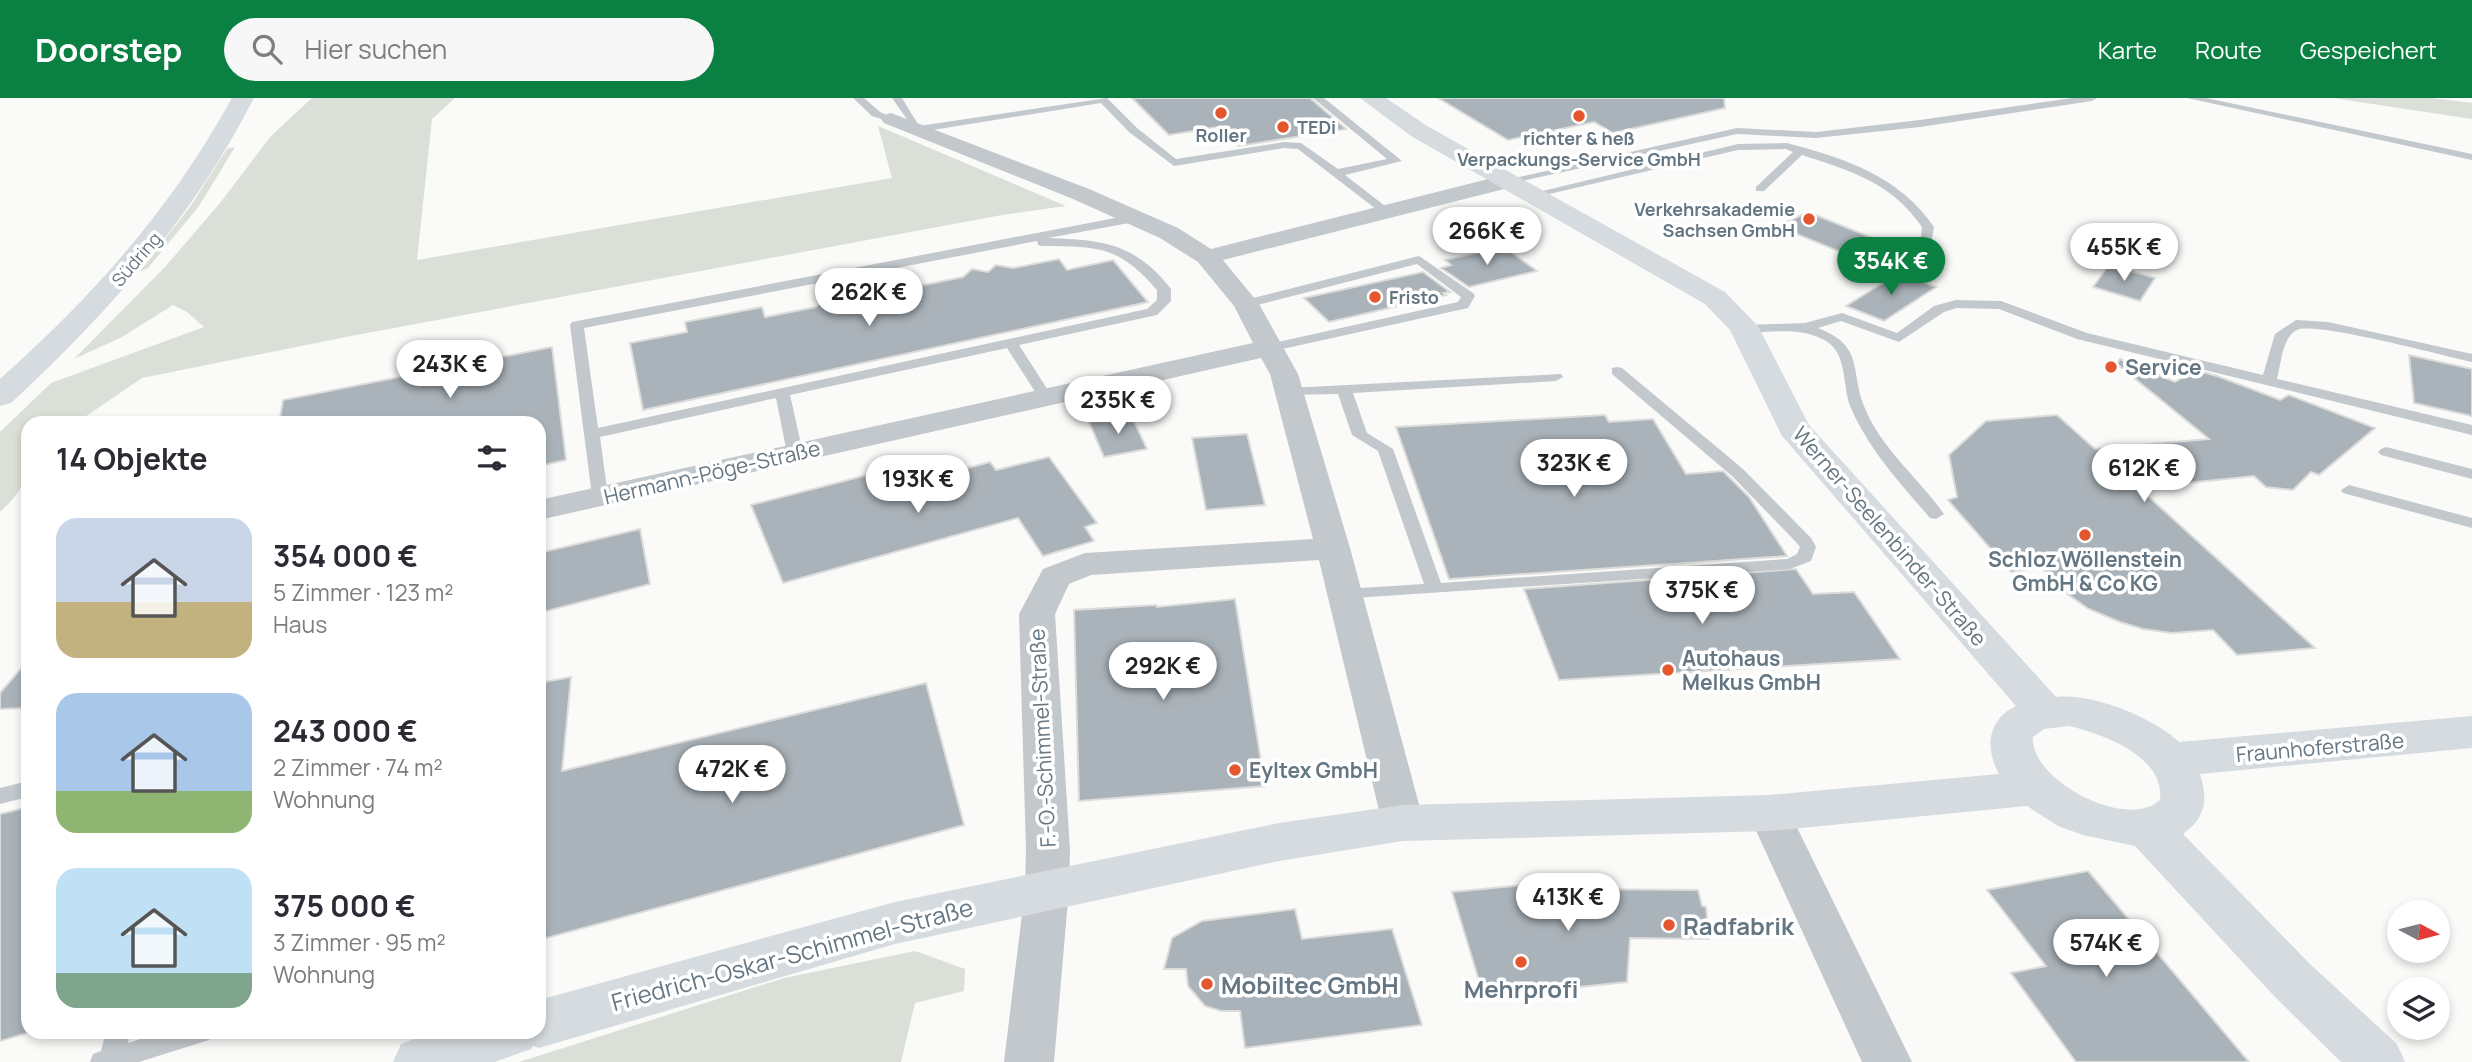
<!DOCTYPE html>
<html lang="de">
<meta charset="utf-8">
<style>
:root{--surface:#fff;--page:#f7f7f7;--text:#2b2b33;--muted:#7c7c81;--accent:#0b8043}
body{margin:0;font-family:Manrope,sans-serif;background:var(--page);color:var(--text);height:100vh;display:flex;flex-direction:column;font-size:26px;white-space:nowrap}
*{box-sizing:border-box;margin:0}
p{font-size:23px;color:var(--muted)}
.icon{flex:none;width:38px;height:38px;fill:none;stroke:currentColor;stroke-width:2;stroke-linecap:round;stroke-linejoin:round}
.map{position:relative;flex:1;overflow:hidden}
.side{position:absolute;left:21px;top:318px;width:525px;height:623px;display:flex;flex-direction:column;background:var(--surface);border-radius:21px;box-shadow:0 4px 10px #0003}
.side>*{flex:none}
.needle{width:46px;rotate:97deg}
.fabs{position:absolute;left:2387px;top:802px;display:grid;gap:14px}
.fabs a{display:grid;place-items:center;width:63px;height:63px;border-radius:50%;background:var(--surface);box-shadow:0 4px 10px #0003;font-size:35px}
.price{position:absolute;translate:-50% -60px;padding:0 16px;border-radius:24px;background:#fff;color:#222;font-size:23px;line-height:46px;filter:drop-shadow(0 2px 4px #0008)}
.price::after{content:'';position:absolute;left:50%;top:42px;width:21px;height:16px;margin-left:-10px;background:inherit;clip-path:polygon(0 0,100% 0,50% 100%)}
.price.selected{background:var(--accent);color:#fff}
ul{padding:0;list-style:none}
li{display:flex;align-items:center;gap:21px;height:175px;padding:0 35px}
li span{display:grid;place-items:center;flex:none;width:196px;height:140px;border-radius:21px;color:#555}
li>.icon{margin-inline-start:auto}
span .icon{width:84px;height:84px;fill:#fffc;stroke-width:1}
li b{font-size:30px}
h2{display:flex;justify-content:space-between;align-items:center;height:84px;padding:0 35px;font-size:30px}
header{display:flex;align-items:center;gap:42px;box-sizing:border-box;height:98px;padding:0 35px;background:var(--accent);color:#fff}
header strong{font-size:33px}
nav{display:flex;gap:38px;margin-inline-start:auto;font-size:24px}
.search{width:490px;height:63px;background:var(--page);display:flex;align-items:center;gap:18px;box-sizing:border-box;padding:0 24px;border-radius:38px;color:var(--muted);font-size:26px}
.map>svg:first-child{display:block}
.green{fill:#dadfd7}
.building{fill:#aab3b9;stroke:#dcdcda;stroke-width:2}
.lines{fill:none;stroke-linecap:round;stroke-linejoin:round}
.lane{fill:#c3c8cc;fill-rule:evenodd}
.street{fill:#c3c8cc;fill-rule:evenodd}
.secondary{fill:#d6dbdf;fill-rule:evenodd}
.primary{fill:#d6dbdf;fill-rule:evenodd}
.poi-dot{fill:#e4572e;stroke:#fff;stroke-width:2.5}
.labels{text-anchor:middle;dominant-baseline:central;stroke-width:7;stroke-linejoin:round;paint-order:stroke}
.far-poi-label{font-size:18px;font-weight:bold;fill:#657683;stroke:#fff;text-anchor:start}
.far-street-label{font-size:18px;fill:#657683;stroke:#fff}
.poi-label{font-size:21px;font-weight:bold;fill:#657683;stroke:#fff;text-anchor:start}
.street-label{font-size:21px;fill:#657683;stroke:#fff}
.near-poi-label{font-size:24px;font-weight:bold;fill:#657683;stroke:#fff;text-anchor:start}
.near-street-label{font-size:24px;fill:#657683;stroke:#fff}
</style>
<header>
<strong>Doorstep</strong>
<div class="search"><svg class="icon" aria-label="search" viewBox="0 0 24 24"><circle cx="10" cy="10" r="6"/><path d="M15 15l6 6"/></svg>Hier suchen</div>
<nav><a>Karte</a><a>Route</a><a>Gespeichert</a></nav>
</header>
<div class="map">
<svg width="2472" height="964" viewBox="0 0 2472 964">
<rect width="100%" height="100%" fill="#fafaf8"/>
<path class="green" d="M312 0H455L432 21 417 162 892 80 878 28 1066 108 1002 117 356 237 142 280 76 325 28 326C28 369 34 383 0 414V334L51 285 204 229 187 214 173 207 122 239 74 261 165 169 220 105 271 38Z
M2333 0H2432L2472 5V21Z
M235 49 199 108 148 170 139 174 190 109 227 51Z
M915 853 965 871 964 893 915 905 901 964H519L784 880Z"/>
<path class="building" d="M1132 0H1310L1346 31 1239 48 1217 29 1169 37Z
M1438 0H1724L1725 10 1613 35 1594 24 1508 42Z
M1808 114 1895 149 1865 164 1777 128Z
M1504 149 1537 173 1469 189 1441 170 1451 167 1445 162Z
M1059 161 1067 172 1113 162 1148 204 643 312 630 245 687 234 685 224 762 209 765 219 816 209 827 200 842 203 851 194 867 198 876 190 894 193 963 179 972 171 988 174 996 167 1013 170Z
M2109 167 2155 180 2140 203 2093 189Z
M1423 174 1450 194 1443 195 1446 197 1329 224 1304 200Z
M1899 175 1936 189 1884 223 1846 208Z
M552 249 566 362 539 368V326H279L283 302Z
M2409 257 2472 271V318L2414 305Z
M2120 261 2175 284 2195 272 2217 278 2280 302 2289 297 2375 330 2319 377 2311 374 2293 392 2266 389 2254 378 2139 390 2315 550 2237 557 2213 532 2172 535 2143 531 2120 524 2089 511 2063 493 2042 470 2011 474 1948 402 1957 399 1949 357 1986 323 2057 317 2095 351 2209 341 2117 266Z
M1131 317 1147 351 1104 359 1089 324Z
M1605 317 1609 324 1653 321 1686 376 1723 373 1749 399 1787 458 1449 481 1396 329Z
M1247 336 1265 407 1206 412 1192 340Z
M1049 359 1097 425 1085 429 1094 443 1043 458 1018 420 783 485 751 407 879 374 888 392 990 364 996 372Z
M640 431 650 486 539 515V455Z
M1796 471 1813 496 1854 494 1900 561 1559 582 1524 491Z
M1235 501 1265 688 1079 703 1074 512 1156 507 1157 509Z
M28 562V610L0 611V595Z
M571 579 562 673 926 585 964 727 539 842V585Z
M28 709V935L0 943V716Z
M2088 773 2249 964H2076L2011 875 2046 868 1987 792Z
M1565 783 1568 791 1698 792 1702 808 1706 809 1709 841 1630 840 1627 884 1484 899 1452 794Z
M1295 811 1302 841 1392 831 1422 927 1245 950 1240 913H1221L1205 908 1188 888 1186 871H1164L1172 840 1202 823Z"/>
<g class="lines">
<path class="lane" d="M853 0H864L880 14 896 21 891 24 872 18Z
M892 0H902L919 28 1107 0 1137 30 1176 61 1284 44 1301 45 1338 71 1387 61 1313 0H1324L1402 63 1345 77 1389 111V117L1385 118 1298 51 1284 50 1174 68 1129 34 1101 5 914 35 909 32V24Z
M2072 0H2097L2092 3 1920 29 1816 40 1737 36 1508 86 1502 83 1737 30 1816 34 1920 22Z
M2187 0H2206L2472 56V62Z
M1787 45C1846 61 1898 77 1934 129L1929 157H1921L1919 154 1922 129C1891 84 1851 73 1802 57L1764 93H1756V89L1793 54 1786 51 1738 52 1532 100 1526 97 1738 46Z
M1136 116 1140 117V123L1048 140C1103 142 1135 145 1171 191V203L1157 217 1019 247 1053 300 1051 303H1041L1007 250 790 297 803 355 795 360 787 355 776 300 600 339 608 398 600 403 592 398 570 227 572 224ZM1037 143 1038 147 1042 148C1099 149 1118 147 1157 192V202L1147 211 598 330 584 230Z
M1419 158 1473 195 1475 198 1468 210 1269 254 1264 253V247L1458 204 1461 199 1417 166 1246 210 1239 206 1241 203Z
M1956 202 2001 203 2087 235 2263 277 2275 236 2296 222 2328 224 2472 256V264C2444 258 2315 223 2297 232 2282 239 2281 266 2277 281L2472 327V337L2077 241 1999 211 1957 210 1944 214 1899 244 1841 223 1818 230C1864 248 1850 271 1864 308 1881 351 1918 379 1944 416L1936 421 1930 420C1901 386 1869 352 1851 310 1842 290 1848 260 1829 245 1805 228 1773 234 1745 235L1738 231 1745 227 1805 225 1842 215 1897 235 1934 208Z
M1617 269 1622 270 1743 371 1811 440 1816 449 1811 463 1790 471 1339 501 1336 497 1339 493 1345 491 1424 486 1378 353 1352 337 1338 296 1284 297 1282 294 1289 290 1561 276 1563 279 1556 283 1353 295 1367 335 1393 351 1441 485 1787 461 1797 456 1800 449 1795 443 1732 378 1612 276V270Z
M2386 349 2472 371V381L2381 357 2378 354 2381 351Z
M2349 387 2472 420V430L2343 395 2341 392Z
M28 683V699L0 706V690Z
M106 934H130L128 945 162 934H212L209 942 139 964H90L93 956 101 953Z"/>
<path class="street" d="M891 15 1089 91 1178 130 1211 151 1508 76 1516 78 1519 83 1516 88 1223 162 1259 206 1298 276 1350 450 1424 725 1418 737 1403 742 1388 737 1382 725 1319 462 1091 477 1069 486 1055 516 1070 752 1069 791 1054 964H1004L1025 791 1026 752 1019 516 1043 471 1085 455 1313 441 1270 276 1261 260 539 422V402L1253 245 1234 208 1198 164 1160 140 1073 101 884 25 881 21 884 17Z
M1769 699 1784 703 1912 964H1862L1748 715 1754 703Z"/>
<path class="secondary" d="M1360 0H1386L1427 28 1725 194 1758 228 1809 327 2056 599C2093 595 2152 619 2179 644L2472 618V650L2200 676C2208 701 2206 720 2183 736L2310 866 2397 946 2405 964H2341L2274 898 2135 748 2083 737 2058 728 2027 708 1769 733 1403 743 1279 763 895 846 539 950 533 948 531 951 495 964H393L401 946 434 934H539V902L895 804 1279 725 1403 707 1769 697 1999 676C1985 650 1987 622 2016 608L1782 338 1730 232 1705 206 1411 38ZM2069 628C2103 636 2165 658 2160 702 2128 733 2030 683 2033 639L2044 631Z"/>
<path class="primary" d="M232 0H254C192 121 110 213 11 305L0 308V281C94 197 171 111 232 0Z"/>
</g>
<g class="poi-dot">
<circle cx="1221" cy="15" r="7"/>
<circle cx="1579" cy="18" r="7"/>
<circle cx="1283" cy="29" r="7"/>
<circle cx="1809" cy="121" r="7"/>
<circle cx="1375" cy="199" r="7"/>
<circle cx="2111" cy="269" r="7"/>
<circle cx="2085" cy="437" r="7"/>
<circle cx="1668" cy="572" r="7"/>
<circle cx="1235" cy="672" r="7"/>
<circle cx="1669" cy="827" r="7"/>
<circle cx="1521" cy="864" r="7"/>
<circle cx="1207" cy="886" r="7"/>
</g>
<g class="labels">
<g class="far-poi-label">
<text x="1297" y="29">TEDi</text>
<text x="1221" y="37" text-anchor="middle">Roller</text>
<text x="1579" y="40" text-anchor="middle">richter &amp; heß<tspan x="1579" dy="21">Verpackungs-Service GmbH</tspan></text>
<text x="1795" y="111" text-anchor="end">Verkehrsakademie<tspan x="1795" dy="21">Sachsen GmbH</tspan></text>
<text x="1389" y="199">Fristo</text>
</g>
<g class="far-street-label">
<text transform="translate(136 161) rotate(-49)">Südring</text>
</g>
<g class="poi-label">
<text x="2125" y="269">Service</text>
<text x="2085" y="461" text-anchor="middle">Schloz Wöllenstein<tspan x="2085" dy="24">GmbH &amp; Co KG</tspan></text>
<text x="1682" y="560">Autohaus<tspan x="1682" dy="24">Melkus GmbH</tspan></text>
<text x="1249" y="672">Eyltex GmbH</text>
</g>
<g class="street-label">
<text transform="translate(712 374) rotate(-13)">Hermann-Pöge-Straße</text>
<text transform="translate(1890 438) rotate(49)">Werner-Seelenbinder-Straße</text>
<text transform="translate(1042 640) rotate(-93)">F.-O.-Schimmel-Straße</text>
<text transform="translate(2320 649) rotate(-5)">Fraunhoferstraße</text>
</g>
<g class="near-poi-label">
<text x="1683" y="827">Radfabrik</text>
<text x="1221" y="886">Mobiltec GmbH</text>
<text x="1521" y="890" text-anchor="middle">Mehrprofi</text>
</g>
<g class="near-street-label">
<text transform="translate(792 856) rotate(-15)">Friedrich-Oskar-Schimmel-Straße</text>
</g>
</g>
</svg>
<div class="fabs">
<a><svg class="needle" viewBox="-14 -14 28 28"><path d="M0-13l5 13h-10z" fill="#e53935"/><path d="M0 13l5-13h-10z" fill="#7c7c81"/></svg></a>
<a><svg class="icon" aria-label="layers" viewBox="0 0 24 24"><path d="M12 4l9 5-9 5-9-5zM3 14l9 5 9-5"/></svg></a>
</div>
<b class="price" style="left:1487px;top:169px">266K €</b>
<b class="price" style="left:2124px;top:185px">455K €</b>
<b class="price selected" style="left:1891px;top:199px">354K €</b>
<b class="price" style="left:869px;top:230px">262K €</b>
<b class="price" style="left:450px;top:302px">243K €</b>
<b class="price" style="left:1118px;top:338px">235K €</b>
<b class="price" style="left:1574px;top:401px">323K €</b>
<b class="price" style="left:2144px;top:406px">612K €</b>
<b class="price" style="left:918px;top:417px">193K €</b>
<b class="price" style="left:1702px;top:528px">375K €</b>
<b class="price" style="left:1163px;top:604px">292K €</b>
<b class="price" style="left:732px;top:707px">472K €</b>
<b class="price" style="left:1568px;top:835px">413K €</b>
<b class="price" style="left:2106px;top:881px">574K €</b>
<section class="side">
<h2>14 Objekte<svg class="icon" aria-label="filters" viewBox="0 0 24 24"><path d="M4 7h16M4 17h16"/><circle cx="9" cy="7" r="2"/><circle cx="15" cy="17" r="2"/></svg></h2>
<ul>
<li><span style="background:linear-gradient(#c9d6e8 60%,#c2b280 0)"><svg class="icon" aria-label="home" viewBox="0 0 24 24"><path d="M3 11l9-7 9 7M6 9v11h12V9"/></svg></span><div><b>354 000 €</b><p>5 Zimmer · 123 m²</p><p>Haus</p></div></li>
<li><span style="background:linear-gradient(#a9c7e8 70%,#8fb573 0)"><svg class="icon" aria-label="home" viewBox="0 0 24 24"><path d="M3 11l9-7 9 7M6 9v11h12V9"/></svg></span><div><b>243 000 €</b><p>2 Zimmer · 74 m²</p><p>Wohnung</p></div></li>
<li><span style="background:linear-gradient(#bfe0f5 75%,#7fa58c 0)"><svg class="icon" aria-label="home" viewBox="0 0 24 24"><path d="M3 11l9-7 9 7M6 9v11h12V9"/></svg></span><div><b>375 000 €</b><p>3 Zimmer · 95 m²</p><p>Wohnung</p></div></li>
</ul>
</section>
</div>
